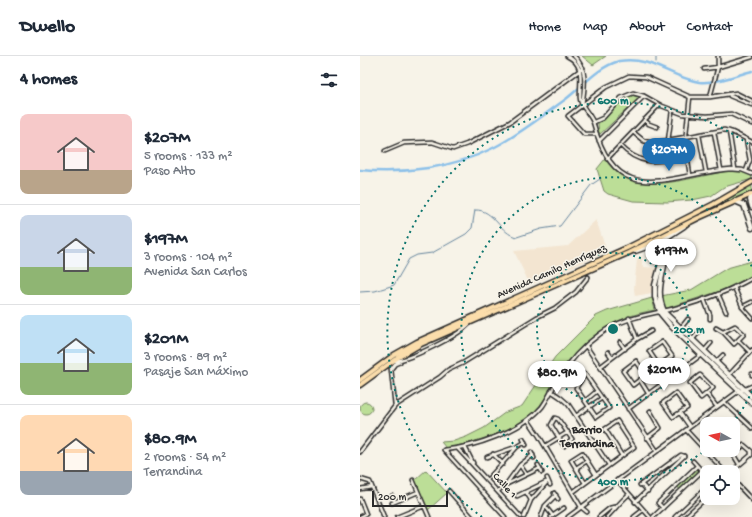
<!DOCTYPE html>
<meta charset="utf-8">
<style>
:root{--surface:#fff;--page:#f6f6f7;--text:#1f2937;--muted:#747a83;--line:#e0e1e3;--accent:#1f6fb2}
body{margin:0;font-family:"Gochi Hand",sans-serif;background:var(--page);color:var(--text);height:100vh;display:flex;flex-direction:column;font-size:15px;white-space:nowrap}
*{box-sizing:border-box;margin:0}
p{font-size:13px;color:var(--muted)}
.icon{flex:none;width:22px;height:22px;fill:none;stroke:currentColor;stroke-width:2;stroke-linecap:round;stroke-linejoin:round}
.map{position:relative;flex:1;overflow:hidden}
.drawer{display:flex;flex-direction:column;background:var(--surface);width:360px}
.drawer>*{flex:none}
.needle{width:26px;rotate:278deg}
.buttons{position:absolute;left:340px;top:361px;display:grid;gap:8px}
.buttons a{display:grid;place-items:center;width:40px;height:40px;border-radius:8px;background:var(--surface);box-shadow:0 4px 16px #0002;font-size:20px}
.scale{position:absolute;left:12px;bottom:10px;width:76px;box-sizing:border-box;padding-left:4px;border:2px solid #2b2b2b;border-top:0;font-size:11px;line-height:14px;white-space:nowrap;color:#2b2b2b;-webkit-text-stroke:3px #f7f3e8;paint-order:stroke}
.price{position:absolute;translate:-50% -34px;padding:0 9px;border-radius:14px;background:#fff;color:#222;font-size:13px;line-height:26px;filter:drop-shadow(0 1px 2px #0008)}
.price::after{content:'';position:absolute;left:50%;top:24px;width:12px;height:9px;margin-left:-6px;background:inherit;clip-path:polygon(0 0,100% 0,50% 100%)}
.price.current{background:var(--accent);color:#fff}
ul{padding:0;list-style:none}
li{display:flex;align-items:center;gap:12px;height:100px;padding:0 20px}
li+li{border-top:1px solid var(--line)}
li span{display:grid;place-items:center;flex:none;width:112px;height:80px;border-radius:8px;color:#555}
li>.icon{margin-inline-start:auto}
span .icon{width:48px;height:48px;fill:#fffc;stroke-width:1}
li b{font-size:17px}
h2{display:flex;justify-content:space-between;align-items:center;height:48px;padding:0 20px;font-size:17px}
header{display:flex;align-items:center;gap:24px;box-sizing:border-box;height:56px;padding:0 20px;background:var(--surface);border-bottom:1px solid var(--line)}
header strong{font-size:19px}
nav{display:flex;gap:22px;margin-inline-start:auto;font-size:14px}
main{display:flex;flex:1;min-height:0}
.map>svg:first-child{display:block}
.built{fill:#f3e5d1}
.green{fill:#bcde97;stroke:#748461}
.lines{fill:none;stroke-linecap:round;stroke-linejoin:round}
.stream{stroke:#65849d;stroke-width:1}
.canal{stroke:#8cc0e9;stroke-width:2.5}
.street-casing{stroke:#2b2b2b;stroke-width:5.5}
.secondary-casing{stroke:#2b2b2b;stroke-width:7}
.primary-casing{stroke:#2b2b2b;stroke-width:7}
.street{stroke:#f7f3e8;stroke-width:2.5}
.secondary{stroke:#f7f3e8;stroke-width:4}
.primary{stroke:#fbddab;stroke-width:4}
.ring{fill:none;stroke:#0f766e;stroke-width:2;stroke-dasharray:2 4}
.labels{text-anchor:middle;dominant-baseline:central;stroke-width:3;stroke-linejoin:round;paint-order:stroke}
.street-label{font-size:11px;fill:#2b2b2b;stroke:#f7f3e8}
.neighbourhood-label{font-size:12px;font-weight:bold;fill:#2b2b2b;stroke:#f7f3e8}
.centre{fill:#0f766e;stroke:#f7f3e8;stroke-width:2}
.ring-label{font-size:12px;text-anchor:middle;font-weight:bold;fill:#0f766e;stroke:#f7f3e8;stroke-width:3;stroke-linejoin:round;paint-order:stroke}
</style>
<header>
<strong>Dwello</strong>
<nav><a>Home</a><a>Map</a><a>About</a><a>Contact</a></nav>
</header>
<main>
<section class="drawer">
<h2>4 homes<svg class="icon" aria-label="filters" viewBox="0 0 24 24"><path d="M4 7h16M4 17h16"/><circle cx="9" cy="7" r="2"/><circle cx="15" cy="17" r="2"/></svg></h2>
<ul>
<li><span style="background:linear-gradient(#f6c9c9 70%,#b9a48a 0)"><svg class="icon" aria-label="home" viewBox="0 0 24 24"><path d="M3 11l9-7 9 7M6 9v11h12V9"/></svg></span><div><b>$207M</b><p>5 rooms · 133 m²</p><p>Paso Alto</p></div></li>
<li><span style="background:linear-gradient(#c9d6e8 65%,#8fb573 0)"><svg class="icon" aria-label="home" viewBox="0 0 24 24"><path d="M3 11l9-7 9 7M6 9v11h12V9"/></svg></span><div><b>$197M</b><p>3 rooms · 104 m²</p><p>Avenida San Carlos</p></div></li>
<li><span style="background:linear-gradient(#bfe0f5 60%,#8fb573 0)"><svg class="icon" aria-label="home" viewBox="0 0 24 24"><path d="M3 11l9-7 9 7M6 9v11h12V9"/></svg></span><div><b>$201M</b><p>3 rooms · 89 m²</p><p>Pasaje San Máximo</p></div></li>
<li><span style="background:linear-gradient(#ffd9b3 70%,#9aa5b1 0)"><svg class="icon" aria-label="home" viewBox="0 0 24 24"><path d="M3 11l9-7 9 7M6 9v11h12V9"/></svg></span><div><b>$80.9M</b><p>2 rooms · 54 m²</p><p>Terrandina</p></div></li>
</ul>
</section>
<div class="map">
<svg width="392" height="461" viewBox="0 0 392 461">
<rect width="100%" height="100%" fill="#f7f3e8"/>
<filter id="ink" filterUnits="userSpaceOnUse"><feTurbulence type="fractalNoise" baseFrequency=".025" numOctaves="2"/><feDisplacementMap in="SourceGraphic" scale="8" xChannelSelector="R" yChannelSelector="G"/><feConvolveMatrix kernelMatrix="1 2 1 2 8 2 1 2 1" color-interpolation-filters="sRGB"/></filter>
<g filter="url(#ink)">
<path class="built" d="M236 164 247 196 170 229 154 195 208 190Z
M282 200V209L284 211 297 212 293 223 292 237 275 240 274 233 277 203Z"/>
<path class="green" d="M222 0H246L233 9Z
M271 39 280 41 239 79 238 67C250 59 257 43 271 39Z
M245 103C270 141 316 125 353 118 366 115 380 112 392 120V123L364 131 351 140 332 144 307 146 273 145 248 138 244 135 237 113Z
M392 128V136L332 162Z
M392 205V220L360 235 304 253 301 240 331 234 367 212Z
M292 242 295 254C252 261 224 282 200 318 190 332 184 348 170 360 155 374 107 389 86 392L81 386 94 385 106 381 124 372 146 356 162 350 195 301 236 260 247 255Z
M0 352a6 6 0 1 1 12 0a6 6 0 1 1-12 0Z
M337 412 340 416 320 434 317 430Z
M66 414 87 437 68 454 55 424Z"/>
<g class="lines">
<path class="stream" d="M296 6V0
M0 236 15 235 34 229 49 203 57 199 72 197 106 178 112 172 115 154C134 153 140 178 157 181L181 173 200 170 231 129 240 123"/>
<path class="canal" d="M0 114C43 118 94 112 133 92 159 79 182 60 206 43 223 30 238 11 259 5 293 0 309 21 339 26 355 28 376 19 392 15"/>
<defs>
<path id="street" d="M207 0C225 9 220 24 220 40 219 51 232 58 234 69 257 155 308 118 371 113L382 114 392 118
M214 0C228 13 225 31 222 49
M344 13 358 11 392 1
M370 40 392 49
M330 41 325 87 330 119
M350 41 358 11V0
M284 64 289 68 297 71
M234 66 243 62 261 42 273 37 284 40 302 50 323 58 347 60 371 58 392 68
M369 75 375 113
M273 76 284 85 292 87 364 74 372 76 392 86
M354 76 361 114
M237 78H224L208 60 246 31 269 20 286 21 330 41H350L376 37 392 45
M339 79 346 116
M239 85 284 40
M308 85 312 55
M260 89C281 112 299 105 327 100
M25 95 44 87 72 86 93 93 107 88 150 66 223 12
M247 103 299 49
M386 115 390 104 386 83
M374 231 383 252 392 262
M358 238 366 256
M344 243 350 259V263
M382 251 392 246
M375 270 384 278 374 288 363 276Z
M356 272 363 276
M320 273 328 263
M277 283 291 275
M332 284 339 276
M379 285 390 296
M260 286 265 293
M302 286 312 300 299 310 289 295Z
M226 290 297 395
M344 295 351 287
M248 296 252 302
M34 305C50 304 98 280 109 268
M276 305 286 319 273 329 263 315Z
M305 305 315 318
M356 306 363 299
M240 311 277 283 269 262
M225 318 249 352 236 361 216 332Z
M340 319 353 332 341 342 330 327Z
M369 319 392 294
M392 319V318
M280 324 288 337
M191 335 200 341 208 348 249 409
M316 337 327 352 313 361 303 347Z
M347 338 357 351
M225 345 237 335
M364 346 392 372
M35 350 31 313 35 308 40 306
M268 353 341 299
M320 357 330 371
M216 360 242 342
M195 362 198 363 212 383 204 390 191 369Z
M168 364 179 380 221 451 227 456
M361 368H366
M326 374 365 416
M287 382 300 372 290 355
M163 383 166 389
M185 390 208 376
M105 391 113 407
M98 393 161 461
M84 394C114 391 162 375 182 351 188 343 192 333 197 325 208 307 223 290 240 278 263 261 289 259 316 252 342 245 368 236 392 222
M84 394 145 461
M0 396 35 350 80 321 88 314 103 307 177 261 195 252 216 236 228 221
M171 396 174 402
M133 398 143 408
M127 401 156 391
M160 409 166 418
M178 409 182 416
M216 412 227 405
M371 416 391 399V395L384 389 373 398 379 408
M187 422 190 429
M0 423 10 426 24 461
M53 424 69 461
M127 424 157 391 165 386
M257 424 290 461
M373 424 392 444
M147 427 160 409 173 399
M225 427 211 404 222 397 236 419
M281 428 288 435
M280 429 321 399 324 400
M0 433 12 431
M89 435 112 461
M138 435 145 429 180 412
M166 436 171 444
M213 436 255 405 274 391 257 365 245 373 262 400
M194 437 198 443
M32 440 35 446
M157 440 186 426
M0 443 6 458 0 461
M275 446 324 400
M32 447 58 436
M185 450 193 460
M303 452 298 447 337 410
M37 461 64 450
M164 461 171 444 188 425
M181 461 185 450 196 439
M191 461 204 452
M208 461 376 337 392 330
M239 461 250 452 254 451
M247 461C254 454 260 446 268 439
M274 461 283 454
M293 461 342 415 333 405
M315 461 347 431
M325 461 347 441"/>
<path id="secondary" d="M392 138 390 144 392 151
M375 145 384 149 392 172
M299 182 301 207 295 229V241L301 258 311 270 392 347
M299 182C317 203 289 227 305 257L392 341
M275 195 298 187 324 170"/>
<path id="primary" d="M0 324 34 299 57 286 267 192 354 148 392 126
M0 329 37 302 61 288 268 197 338 162 392 138"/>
</defs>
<use href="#street" class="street-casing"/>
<use href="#secondary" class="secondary-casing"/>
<use href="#primary" class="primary-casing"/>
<use href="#street" class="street"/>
<use href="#secondary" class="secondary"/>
<use href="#primary" class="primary"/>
</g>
</g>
<g class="ring">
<circle cx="253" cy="273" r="76"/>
<path d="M392 335A152 152 0 0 1 372 368M347 393A152 152 0 1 1 392 211"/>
<path d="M122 461A229 229 0 1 1 391 90"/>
</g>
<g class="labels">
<g class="street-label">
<text transform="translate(192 216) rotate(-24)">Avenida Camilo Henríquez</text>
<text transform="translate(144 430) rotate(48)">Calle 1</text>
</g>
<g class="neighbourhood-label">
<text x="227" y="375">Barrio<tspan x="227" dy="14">Terrandina</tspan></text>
</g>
</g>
<circle cx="253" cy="273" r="6" class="centre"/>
<g class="ring-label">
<text x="253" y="48">600 m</text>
<text x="329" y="277">200 m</text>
<text x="253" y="429">400 m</text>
</g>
</svg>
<div class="buttons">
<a><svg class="needle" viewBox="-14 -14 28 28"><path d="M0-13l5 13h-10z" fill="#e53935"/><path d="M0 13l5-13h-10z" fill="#747a83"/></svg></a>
<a><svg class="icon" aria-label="locate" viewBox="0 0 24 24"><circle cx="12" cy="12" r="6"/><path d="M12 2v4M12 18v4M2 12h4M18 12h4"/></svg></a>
</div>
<div class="scale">200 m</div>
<b class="price current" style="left:309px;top:116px">$207M</b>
<b class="price" style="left:311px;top:217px">$197M</b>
<b class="price" style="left:304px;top:336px">$201M</b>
<b class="price" style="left:197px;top:339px">$80.9M</b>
</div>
</main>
